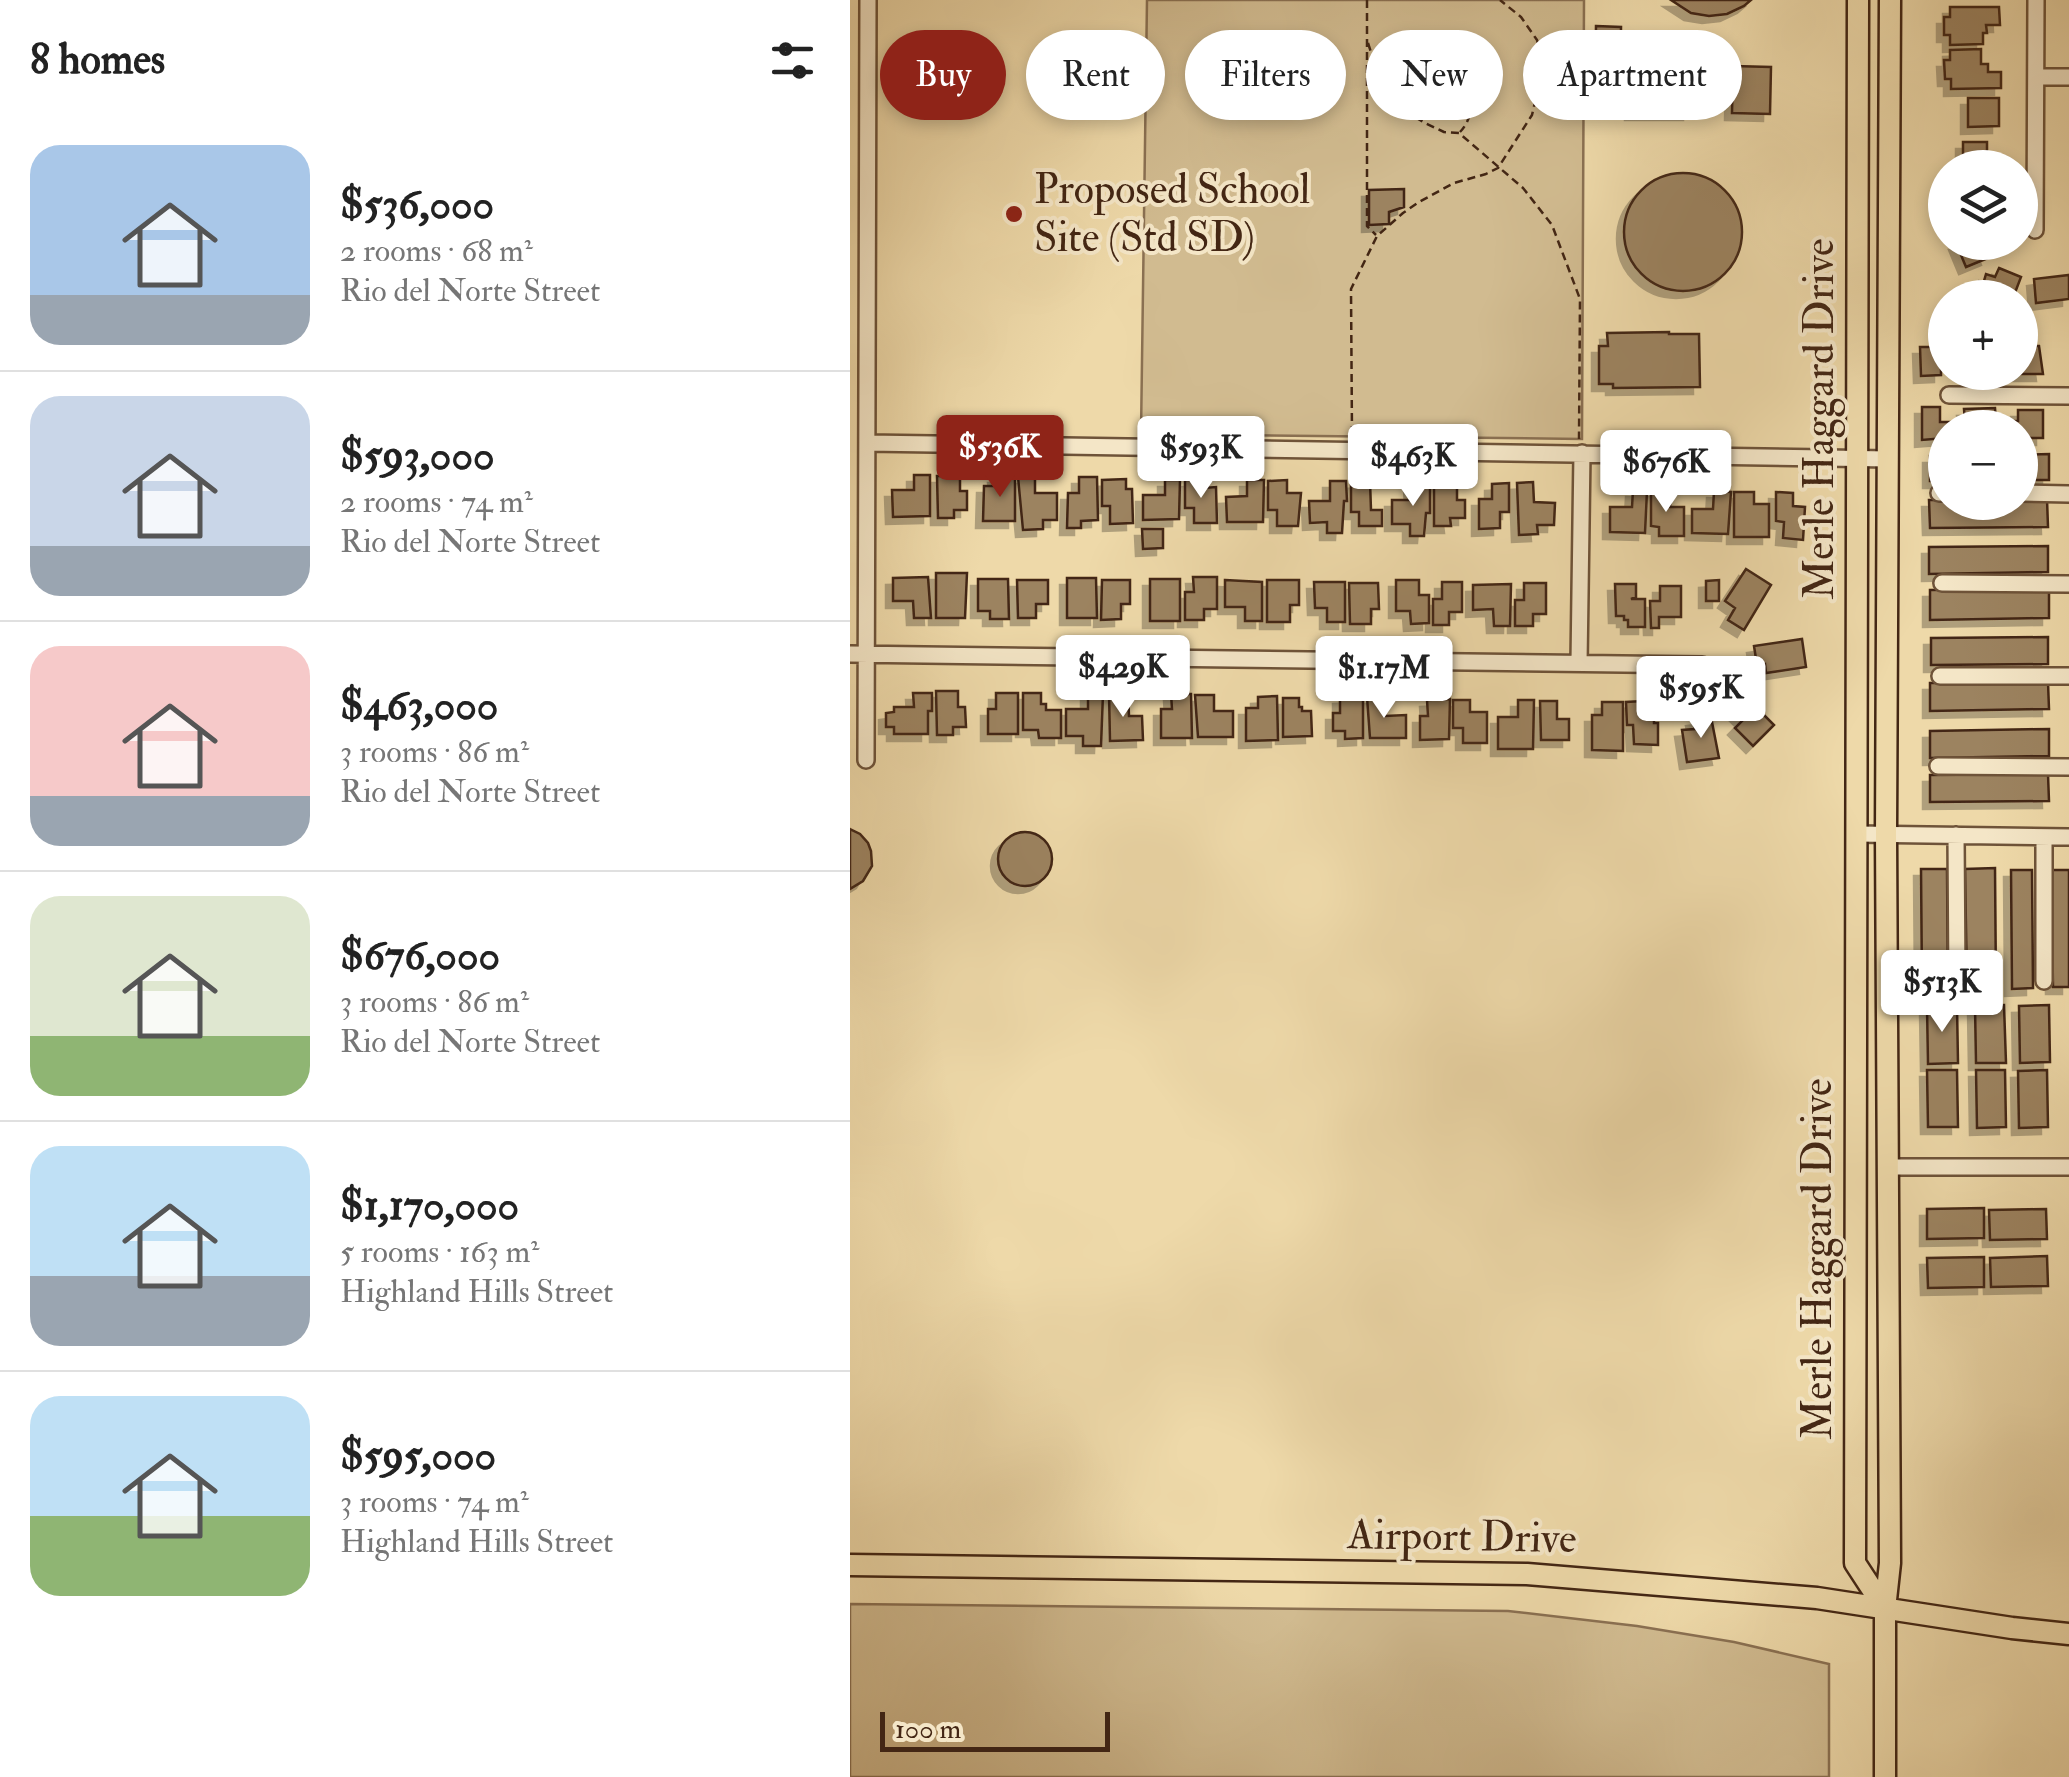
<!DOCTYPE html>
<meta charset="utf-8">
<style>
:root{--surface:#fff;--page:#f6f6f6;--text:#222;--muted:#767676;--line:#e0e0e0;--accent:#8f2418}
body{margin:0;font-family:"IM FELL Double Pica",serif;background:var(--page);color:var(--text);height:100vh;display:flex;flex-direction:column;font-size:38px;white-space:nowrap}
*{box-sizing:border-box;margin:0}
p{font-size:32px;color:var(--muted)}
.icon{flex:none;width:55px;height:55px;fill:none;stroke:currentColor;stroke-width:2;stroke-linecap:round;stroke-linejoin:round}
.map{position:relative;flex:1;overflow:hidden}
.sheet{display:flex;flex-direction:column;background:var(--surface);width:850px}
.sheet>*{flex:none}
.hud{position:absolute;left:30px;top:30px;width:950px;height:90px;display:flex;gap:20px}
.tools{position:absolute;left:1078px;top:150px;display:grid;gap:20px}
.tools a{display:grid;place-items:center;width:110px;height:110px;border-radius:50%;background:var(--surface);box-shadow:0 5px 15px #0003;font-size:50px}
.scale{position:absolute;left:30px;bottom:25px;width:230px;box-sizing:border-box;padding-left:10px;border:5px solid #432614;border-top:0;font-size:28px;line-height:35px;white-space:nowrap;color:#432614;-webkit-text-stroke:8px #f4e6c7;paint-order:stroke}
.price{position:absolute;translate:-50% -85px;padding:0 22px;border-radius:10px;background:#fff;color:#222;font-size:32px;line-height:65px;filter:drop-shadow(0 2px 5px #0008)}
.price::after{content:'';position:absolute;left:50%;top:60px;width:30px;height:22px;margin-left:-15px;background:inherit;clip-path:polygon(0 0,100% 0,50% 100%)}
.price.current{background:var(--accent);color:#fff}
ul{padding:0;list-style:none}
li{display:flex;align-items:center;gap:30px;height:250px;padding:0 30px}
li+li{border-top:2px solid var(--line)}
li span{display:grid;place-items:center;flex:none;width:280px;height:200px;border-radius:30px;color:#555}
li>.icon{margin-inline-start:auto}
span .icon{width:120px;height:120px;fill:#fffc;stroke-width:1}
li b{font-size:42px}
h2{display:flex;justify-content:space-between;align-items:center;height:120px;padding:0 30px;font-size:42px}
.chip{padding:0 35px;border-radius:45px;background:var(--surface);box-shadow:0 5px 15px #0003;font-size:35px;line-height:90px}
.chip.current{background:var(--accent);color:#fff}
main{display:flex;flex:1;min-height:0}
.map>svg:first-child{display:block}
.green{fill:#d1bb90;stroke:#8a7052;stroke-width:2.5}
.building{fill:#9c8361;stroke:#432614;stroke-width:2.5;filter:url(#shadow)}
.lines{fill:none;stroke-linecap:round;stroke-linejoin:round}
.minor-casing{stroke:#6e5339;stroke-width:20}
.major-casing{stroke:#432614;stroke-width:25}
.path{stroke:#432614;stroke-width:2.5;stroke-dasharray:8 5;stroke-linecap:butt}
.minor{stroke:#f4e6c7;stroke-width:15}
.major{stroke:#eed9a9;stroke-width:20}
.poi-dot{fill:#8f2418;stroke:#f4e6c7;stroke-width:4}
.labels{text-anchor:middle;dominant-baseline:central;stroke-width:8;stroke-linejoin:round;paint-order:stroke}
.poi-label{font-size:42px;fill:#432614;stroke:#f4e6c7;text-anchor:start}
.street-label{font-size:42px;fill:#432614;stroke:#f4e6c7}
</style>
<main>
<section class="sheet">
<h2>8 homes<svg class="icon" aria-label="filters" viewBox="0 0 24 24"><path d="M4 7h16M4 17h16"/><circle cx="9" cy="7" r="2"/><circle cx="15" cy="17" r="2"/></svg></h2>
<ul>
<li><span style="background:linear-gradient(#a9c7e8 75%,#9aa5b1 0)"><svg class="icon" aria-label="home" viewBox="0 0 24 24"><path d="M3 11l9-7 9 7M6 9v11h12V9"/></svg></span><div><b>$536,000</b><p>2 rooms · 68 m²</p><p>Rio del Norte Street</p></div></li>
<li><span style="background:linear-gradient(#c9d6e8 75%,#9aa5b1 0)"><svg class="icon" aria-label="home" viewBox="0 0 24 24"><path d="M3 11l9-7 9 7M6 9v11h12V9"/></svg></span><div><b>$593,000</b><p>2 rooms · 74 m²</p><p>Rio del Norte Street</p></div></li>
<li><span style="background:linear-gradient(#f6c9c9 75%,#9aa5b1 0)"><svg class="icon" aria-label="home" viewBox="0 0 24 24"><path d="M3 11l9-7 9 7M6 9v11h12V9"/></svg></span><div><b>$463,000</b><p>3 rooms · 86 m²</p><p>Rio del Norte Street</p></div></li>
<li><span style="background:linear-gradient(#dfe7d0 70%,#8fb573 0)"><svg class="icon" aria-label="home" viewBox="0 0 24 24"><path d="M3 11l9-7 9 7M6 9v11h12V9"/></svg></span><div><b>$676,000</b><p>3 rooms · 86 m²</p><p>Rio del Norte Street</p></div></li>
<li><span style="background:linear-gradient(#bfe0f5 65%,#9aa5b1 0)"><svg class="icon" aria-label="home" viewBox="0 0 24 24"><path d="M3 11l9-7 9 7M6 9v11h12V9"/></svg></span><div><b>$1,170,000</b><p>5 rooms · 163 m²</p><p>Highland Hills Street</p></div></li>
<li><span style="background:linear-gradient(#bfe0f5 60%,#8fb573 0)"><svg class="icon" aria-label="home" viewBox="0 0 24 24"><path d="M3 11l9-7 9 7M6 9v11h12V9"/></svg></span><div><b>$595,000</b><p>3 rooms · 74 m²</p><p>Highland Hills Street</p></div></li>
</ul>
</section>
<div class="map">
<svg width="1219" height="1777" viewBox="0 0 1219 1777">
<defs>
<filter id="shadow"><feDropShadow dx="-7" dy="7" stdDeviation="0" flood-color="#0004"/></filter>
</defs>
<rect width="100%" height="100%" fill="#eed9a9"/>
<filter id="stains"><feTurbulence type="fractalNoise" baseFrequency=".002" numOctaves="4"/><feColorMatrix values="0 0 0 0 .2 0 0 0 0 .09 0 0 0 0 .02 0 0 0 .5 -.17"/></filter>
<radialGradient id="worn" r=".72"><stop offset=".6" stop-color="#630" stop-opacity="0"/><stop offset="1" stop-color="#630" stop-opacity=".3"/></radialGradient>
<path class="green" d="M297 0H734L732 439 291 434Z
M0 1604 658 1611 787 1626 884 1642 979 1664V1777H0Z"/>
<path class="building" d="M821 0H901L894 6 877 14 859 16 841 13Z
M1100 7H1149L1150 25H1136L1137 33H1133V44L1100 45V35H1094V17H1100Z
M746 26 771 27 770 102H745Z
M1131 49V64H1138V72H1151V88L1101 89V79H1095L1094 60H1100V50Z
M883 66 921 67 920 114 882 113Z
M782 75H840V113H782Z
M1118 98H1149V126L1118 127Z
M1113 142H1137V156H1145V168H1113Z
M774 232a59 59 0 1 1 118 0a59 59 0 1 1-118 0Z
M554 189V207L539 212V224L519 225V190Z
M1132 242 1138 258 1116 267 1106 243Z
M1149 268 1171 277 1163 298H1129L1136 274 1145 277Z
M1219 275V299L1186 303 1184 279Z
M819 332V334H849L850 387 763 388V384H749V346H758L757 333Z
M1170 346H1189L1193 374H1166L1170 372Z
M1070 347H1095V364H1091V375L1071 376Z
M1072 407H1090V422H1115L1114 409 1145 408 1146 421H1168V410H1193V438H1170V428H1095V438L1072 440Z
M1199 454V480H1170V455Z
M1080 456H1095V481H1080Z
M64 475H80V516L43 517 42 490H64Z
M87 476H110V491H117V510H104V518H88Z
M145 476H165V521H133L134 486H146Z
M168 477H185V493H207V520H193V529L173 530Z
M229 477H247L248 520 231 521V528H217L218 493H229Z
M276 479V489H282L283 523 260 524V506H252V480Z
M315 480H330L329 519 293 520V495H315Z
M335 480H354V488L366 487 367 523H344V508H335Z
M397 480H414L413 522H377L376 497 397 496Z
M437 480V493H451L448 526H427V510H418V481Z
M480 481H496L497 501H494L492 533H477V522L460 523 459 501H480Z
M520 481 521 510H532V526H509V512H501V482Z
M683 482 684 502 705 503 704 525H687L688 534 669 535 667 483Z
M561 483H580V513H576L574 536H560V524H542V500H562Z
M584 483H607V500H615V518H600L601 526H584Z
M659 483V512H650V528L629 529V499H642V484Z
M783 490 797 491 795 533 760 532V507H782Z
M801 490 821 491 820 507H834V536H809V527L801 526Z
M864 491 881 492 878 534 842 533V509H863Z
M884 492H904V504H919V537H884Z
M926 492 943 493V506L955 507 953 540 933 538 934 522 926 521Z
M1170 499H1197L1198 527 1080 528 1079 500H1095V502H1170Z
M292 529H313V548L293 549Z
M1198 546V572L1079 574V547Z
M896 569 921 585 894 630 878 620 885 608 875 601Z
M86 573H117L115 618H86Z
M78 577 81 618H64L63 601H43V578Z
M343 577H367V609H354V620H335V592H344Z
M217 578H246L247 618H217Z
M128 579H158L159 619H140V611H128Z
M300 579H330V621H300Z
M167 580H198V604H186V618H168Z
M252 580H280V604H271V619L251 620Z
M375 580 412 582V621H395V607H375Z
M417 580H449V605H440V622H417Z
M546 580H569V595H579V623L561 624 560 611H546Z
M869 580V601H856V581Z
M464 582H495V622H477V608H465Z
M592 582H612V612H599V625H583V599H592Z
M499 583H528L529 609H521V624H500Z
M674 583H696V614H683V626H665V600H674Z
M661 584 660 626H644L643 609 623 610V585Z
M765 584H786V597L781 599H795V627H778V620H774V616H766Z
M810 586H831V617H809V628H801L800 601H810Z
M1199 589V618L1080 620V590Z
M1198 637V664L1081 665V638Z
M952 639 956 667 916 673 915 664 907 665 904 646Z
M1198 682 1199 709 1080 711V683Z
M86 691H108V707H115L116 727H103V735H87Z
M63 693H82V711H78V734H44V727H36V713L44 712V707H64Z
M146 693H168V734H138V709H146Z
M173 693H191V704H196V710H211V738H189L188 730H173Z
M259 693H278L279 716H292L293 740 260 741Z
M238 694H253L251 746H233V736H216V709H238Z
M321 694H341L342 738H311V709H322Z
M345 695H364V711H383V737H348Z
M427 696 428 740 396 741V708H408V697Z
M513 696V738L495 739V731H483V713H490V697Z
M895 696 924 725 903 746 885 728 893 720 882 709Z
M517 697H534L535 716 556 715V738H520Z
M433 698H449V707H452V711H461L462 736 433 737Z
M600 699 599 739 570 740V716H578L577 700Z
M603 700H620V712H637V743H613V728H603Z
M668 700H684L683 749H648V717H668Z
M690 701H707V719H719V740H691Z
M793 701 794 709 807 711V717H804V723H808V745L784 744 783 725H777L776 702Z
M752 702H773V751L742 750V715H752Z
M861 717 869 758 837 762 832 730 845 729 843 719Z
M1199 729V756L1080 758V731Z
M1198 774 1199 801 1080 802V775Z
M0 829 10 834 18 843 21 851 22 866 13 881 0 889Z
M148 859a27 27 0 1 1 54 0a27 27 0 1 1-54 0Z
M1145 868 1146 988H1117L1115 869Z
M1071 869H1097L1098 986H1072Z
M1161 870H1182L1183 988 1162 989Z
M1201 870H1219V987H1203Z
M1154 1005 1156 1063H1126L1125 1006Z
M1199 1005 1200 1062 1170 1063 1169 1006Z
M1107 1006 1108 1063 1078 1064 1077 1007Z
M1077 1070H1107L1108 1127H1078Z
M1126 1070H1155L1156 1127 1127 1128Z
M1197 1070 1198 1127 1169 1128 1168 1071Z
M1134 1208V1238L1077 1239V1209Z
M1196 1209 1197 1239 1140 1240 1139 1210Z
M1197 1256 1198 1286 1141 1287 1140 1258Z
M1134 1257V1287L1078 1288 1077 1258Z"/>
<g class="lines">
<defs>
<path id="minor" d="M1186 77H1219
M1185 230 1186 0
M1099 395 1219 396
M17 443 1039 459
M1089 493H1095
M1170 493 1219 494
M1092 583 1219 584
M0 654 852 665
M729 663 732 453
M1090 676H1219
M16 760 18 0
M1088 766 1219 767
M1007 834 1219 837
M1106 835 1107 981
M1194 981V837
M1038 1167H1219"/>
<path id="major" d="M1008 0 1005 1563 1035 1609
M0 1565 677 1574 967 1598 1162 1628 1219 1634
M1035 1777V1609L1040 1563 1036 834 1040 0"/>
</defs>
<use href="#minor" class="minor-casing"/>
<use href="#major" class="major-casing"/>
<path class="path" d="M517 0V226L526 235
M518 43 530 80 547 103 560 114 575 123 594 132 609 133 673 188 702 225 730 299 729 439
M584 65 591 96
M536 90C569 21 649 91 610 132
M561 114 577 107 634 73
M502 434 501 289 527 236 553 213 569 202 604 183 636 174 648 168 682 115 689 85 692 59 687 40 671 17 650 0"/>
<use href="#minor" class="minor"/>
<use href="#major" class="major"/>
</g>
<circle class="poi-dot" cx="164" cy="214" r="10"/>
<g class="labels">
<g class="poi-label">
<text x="184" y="190">Proposed School<tspan x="184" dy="48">Site (Std SD)</tspan></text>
</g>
<g class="street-label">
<text transform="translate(970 419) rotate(-90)">Merle Haggard Drive</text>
<text transform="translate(968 1259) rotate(-90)">Merle Haggard Drive</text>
<text transform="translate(612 1537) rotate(1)">Airport Drive</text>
</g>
</g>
<rect width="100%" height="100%" filter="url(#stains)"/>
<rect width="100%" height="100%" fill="url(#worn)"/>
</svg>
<div class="tools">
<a><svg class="icon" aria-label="layers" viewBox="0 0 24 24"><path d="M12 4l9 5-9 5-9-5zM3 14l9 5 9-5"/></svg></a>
<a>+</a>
<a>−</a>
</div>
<div class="scale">100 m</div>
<b class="price current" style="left:150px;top:500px">$536K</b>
<b class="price" style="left:351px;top:501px">$593K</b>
<b class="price" style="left:563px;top:509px">$463K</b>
<b class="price" style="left:816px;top:515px">$676K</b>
<b class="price" style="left:273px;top:720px">$429K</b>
<b class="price" style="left:534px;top:721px">$1.17M</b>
<b class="price" style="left:851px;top:741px">$595K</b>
<b class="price" style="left:1092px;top:1035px">$513K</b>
<div class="hud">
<a class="chip current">Buy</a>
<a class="chip">Rent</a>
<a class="chip">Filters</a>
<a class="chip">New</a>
<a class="chip">Apartment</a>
</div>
</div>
</main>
